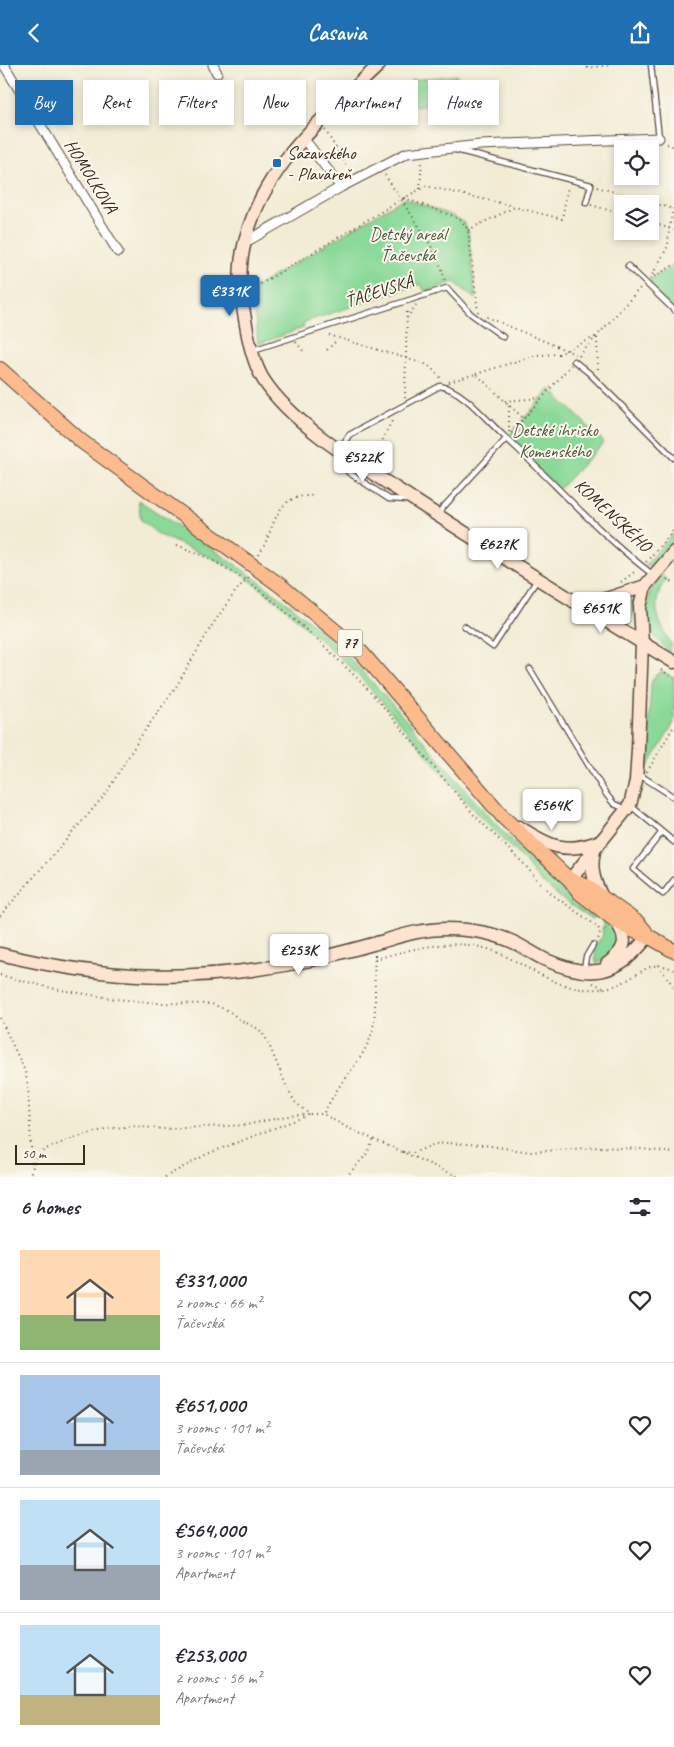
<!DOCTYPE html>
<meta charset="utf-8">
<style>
:root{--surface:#fff;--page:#f7f7f7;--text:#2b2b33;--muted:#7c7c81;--line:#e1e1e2;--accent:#1f6fb2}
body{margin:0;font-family:Caveat,sans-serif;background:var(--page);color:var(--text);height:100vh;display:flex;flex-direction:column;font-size:19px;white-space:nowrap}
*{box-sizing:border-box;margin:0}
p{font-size:16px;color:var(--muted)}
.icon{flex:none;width:28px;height:28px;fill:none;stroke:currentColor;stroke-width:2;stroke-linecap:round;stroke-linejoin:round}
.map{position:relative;height:1112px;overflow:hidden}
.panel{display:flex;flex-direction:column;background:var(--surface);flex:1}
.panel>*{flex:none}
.guide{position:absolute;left:15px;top:15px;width:645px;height:45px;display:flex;gap:10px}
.fabs{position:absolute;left:614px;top:75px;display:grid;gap:10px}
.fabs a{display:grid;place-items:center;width:45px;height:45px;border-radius:0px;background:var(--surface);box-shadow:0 2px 8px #0003;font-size:25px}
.scale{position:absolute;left:15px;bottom:12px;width:70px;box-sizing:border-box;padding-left:5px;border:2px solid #3b2a1e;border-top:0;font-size:14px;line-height:18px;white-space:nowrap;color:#3b2a1e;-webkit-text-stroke:4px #fbf7ec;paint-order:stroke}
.price{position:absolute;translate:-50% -42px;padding:0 11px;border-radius:5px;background:#fff;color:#222;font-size:16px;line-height:32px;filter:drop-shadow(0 1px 2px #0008)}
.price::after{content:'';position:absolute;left:50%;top:30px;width:15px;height:11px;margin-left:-8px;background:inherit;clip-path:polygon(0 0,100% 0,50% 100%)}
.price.current{background:var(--accent);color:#fff}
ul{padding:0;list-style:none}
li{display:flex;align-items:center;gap:15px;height:125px;padding:0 20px}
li+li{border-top:1px solid var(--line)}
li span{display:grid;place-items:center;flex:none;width:140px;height:100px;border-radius:0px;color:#555}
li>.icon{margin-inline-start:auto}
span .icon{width:60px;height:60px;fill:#fffc;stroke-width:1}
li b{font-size:21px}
h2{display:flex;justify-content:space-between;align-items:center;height:60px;padding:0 20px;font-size:21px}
.tag{padding:0 18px;border-radius:0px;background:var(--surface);box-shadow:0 2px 8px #0003;font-size:18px;line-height:45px}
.tag.current{background:var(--accent);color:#fff}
header{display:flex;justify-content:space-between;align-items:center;height:65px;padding:0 20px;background:var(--accent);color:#fff;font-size:22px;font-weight:600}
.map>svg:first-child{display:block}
.green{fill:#8ad998;stroke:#62825b}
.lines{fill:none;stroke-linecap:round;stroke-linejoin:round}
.lane-casing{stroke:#564739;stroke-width:7}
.street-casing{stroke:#564739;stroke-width:11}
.secondary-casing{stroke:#564739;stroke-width:15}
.primary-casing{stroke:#564739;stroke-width:16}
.path{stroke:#564739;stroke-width:2;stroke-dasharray:1 4;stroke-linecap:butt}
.lane{stroke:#fff;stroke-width:4.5}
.street{stroke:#fff;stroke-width:9}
.secondary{stroke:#fde4d1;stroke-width:12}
.primary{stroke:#fbbb8c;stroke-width:14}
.poi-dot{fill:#1f6fb2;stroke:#fbf7ec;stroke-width:2}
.labels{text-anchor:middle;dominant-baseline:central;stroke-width:4;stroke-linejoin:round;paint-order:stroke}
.shield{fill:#fbf7ec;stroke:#75685c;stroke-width:1}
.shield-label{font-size:16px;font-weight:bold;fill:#3b2a1e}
.poi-label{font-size:18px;fill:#3b2a1e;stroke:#fbf7ec;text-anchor:start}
.street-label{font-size:18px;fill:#3b2a1e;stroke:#fbf7ec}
.park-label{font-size:18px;fill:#4f563c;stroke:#fbf7ec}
</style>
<header><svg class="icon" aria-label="back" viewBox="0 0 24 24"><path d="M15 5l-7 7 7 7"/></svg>Casavia<svg class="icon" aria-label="share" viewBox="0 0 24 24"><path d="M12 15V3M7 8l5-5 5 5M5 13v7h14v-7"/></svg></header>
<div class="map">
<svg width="674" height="1112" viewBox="0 0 674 1112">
<rect width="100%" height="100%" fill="#fbf7ec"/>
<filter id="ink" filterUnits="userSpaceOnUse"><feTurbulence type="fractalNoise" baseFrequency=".02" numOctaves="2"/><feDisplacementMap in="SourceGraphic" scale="10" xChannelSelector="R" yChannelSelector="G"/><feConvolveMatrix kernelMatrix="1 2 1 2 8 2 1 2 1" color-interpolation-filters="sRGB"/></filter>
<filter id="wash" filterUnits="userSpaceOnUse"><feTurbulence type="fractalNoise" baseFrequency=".0096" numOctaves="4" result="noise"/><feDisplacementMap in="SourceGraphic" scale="20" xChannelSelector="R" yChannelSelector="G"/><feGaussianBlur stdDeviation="1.12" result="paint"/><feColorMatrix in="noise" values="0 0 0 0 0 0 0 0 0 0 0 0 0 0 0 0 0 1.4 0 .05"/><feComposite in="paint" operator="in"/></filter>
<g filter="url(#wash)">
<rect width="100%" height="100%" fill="#f2ecd5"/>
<path class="green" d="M457 10 461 36 415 41 411 15Z
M404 133 453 151 462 156 468 165 476 234 454 217 425 227 421 219 304 257 303 263 258 279 252 224Z
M674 200V245L646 217Z
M550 324 604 377 559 424 506 374Z
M138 435C213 484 290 532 352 596 408 653 455 717 510 774 536 802 566 825 596 848L592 854 567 838 538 814 526 798 478 750 389 645 359 611 334 587 276 535 241 509 221 497 159 470 141 455Z
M674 468V478L654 500 649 501 645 500Z
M661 510 666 514C649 539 658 557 672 580L669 587C644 564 638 538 661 510Z
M627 533 634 537V550L628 559 625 560 599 545V540Z
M662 607 674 613V658L646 705 651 618 655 611Z
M600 851 616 864 619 879 606 894 596 898 595 880 603 871 602 863 605 862Z"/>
</g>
<g filter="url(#ink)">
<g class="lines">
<defs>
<path id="lane" d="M651 0 659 73
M456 85 591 120 586 138
M628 201 674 245
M253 285 447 223 471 249 503 272
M574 296 589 308 674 393
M340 384 349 370 440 321C464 325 487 356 505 372 554 417 599 469 652 509
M356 398 348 407 389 434 408 435
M437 449 506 374
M464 561 493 582 537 515
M530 604 606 729 614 739 626 744
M638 709 674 732
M631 741 674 777
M662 767 633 804 663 829 674 815
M584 904 586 892 593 880"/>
<path id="street" d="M4 0 118 187
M213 0 217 8
M304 74 341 122
M244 178 341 122 407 88 480 80 659 73"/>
<path id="secondary" d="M379 0C333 44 278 88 254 149 237 191 238 217 246 260 249 278 253 297 263 314 291 359 366 404 411 433 498 490 586 544 674 597
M573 536 606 534 645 521
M519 762C549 781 565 790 600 776
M594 786C590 805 594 816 602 832
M570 815 630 740 636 716 638 684 642 578 640 542 645 521 674 487
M0 889C110 916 200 918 311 895 332 890 352 885 373 879 398 872 420 864 446 864 468 864 493 868 513 877 524 882 535 890 546 895 591 915 619 910 648 871
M607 899C626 885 629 875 616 856"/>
<path id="primary" d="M0 304 81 376 281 521 362 588 504 753 570 815 580 828 616 856 634 866 648 871 674 886
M570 815 586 821 638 858 645 866"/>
</defs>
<use href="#lane" class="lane-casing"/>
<use href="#street" class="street-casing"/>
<use href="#secondary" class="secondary-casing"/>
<use href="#primary" class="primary-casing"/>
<path class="path" d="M587 3 610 0
M325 65 350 106
M667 79 674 82
M385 110C403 140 439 184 445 216
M597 122 674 144
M420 124 422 95
M591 140 622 149
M650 157 674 165
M468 165 515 142 562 154 568 121
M650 214 674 200
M650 214 668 181 669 163 674 142
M252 224 404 133
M478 247 468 165 462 156 453 151 404 133 426 121 513 141
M487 252 575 289
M407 253 416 240
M329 270 428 300 442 314
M296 277 304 287
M327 285 336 276
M579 291 641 222
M476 309 536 290 559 289 597 271 598 307
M449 317 476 309 523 353
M405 333 407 243
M505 336 540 333
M509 367V340
M511 368 571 300
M380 400 383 373 393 354
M177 480 207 492 246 515 278 540 320 577 358 614 381 639 474 750 524 799 538 816 553 830 598 862 600 867 598 875
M259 490C276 463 273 428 314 431
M646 497 674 465
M667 514 674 518
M621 517 637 505
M661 605 674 613
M647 707 674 661
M0 851 105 730 141 671 176 622 211 562 235 527 249 511
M375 890C373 915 378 944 372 967 367 987 352 1003 341 1019 334 1029 329 1039 323 1049L348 1063 459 1112
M375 894C416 883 460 870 501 889 527 901 552 920 581 924 594 925 608 924 619 919 640 911 650 892 674 905
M658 900 674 922
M0 910 55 924 116 934 158 938 212 939 229 946 240 955 259 964 267 975 288 1025 295 1037 309 1049
M593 918 604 923
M0 953 25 1006 28 1022 32 1100
M310 1049H323
M403 1087 413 1088 435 1079 447 1078 484 1080 530 1087 599 1082 642 1084 674 1088
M29 1112 37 1091 46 1084 74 1073 106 1064 133 1061 163 1064 227 1061 246 1060 288 1051 309 1049
M165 1112 207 1089 306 1051
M346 1112 366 1090 374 1074"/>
<use href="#lane" class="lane"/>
<use href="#street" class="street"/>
<use href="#secondary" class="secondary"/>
<use href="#primary" class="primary"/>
</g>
</g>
<rect class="poi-dot" x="272" y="93" width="10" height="10" rx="2.5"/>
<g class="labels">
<rect class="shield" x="337.5" y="564.5" width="25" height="27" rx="4"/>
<g class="shield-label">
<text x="350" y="578">77</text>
</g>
<g class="poi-label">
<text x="287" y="88">Sazavského<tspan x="287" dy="21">- Plaváreň</tspan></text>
</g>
<g class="street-label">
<text transform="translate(91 111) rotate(58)">HOMOLKOVA</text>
<text transform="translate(379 226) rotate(-18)">ŤAČEVSKÁ</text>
<text transform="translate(613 450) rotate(43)">KOMENSKÉHO</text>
</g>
<g class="park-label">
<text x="408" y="169">Detský areál<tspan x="408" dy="21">Ťačevská</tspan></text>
<text x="555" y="365">Detské ihrisko<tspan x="555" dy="21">Komenského</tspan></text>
</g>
</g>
</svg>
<div class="fabs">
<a><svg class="icon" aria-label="locate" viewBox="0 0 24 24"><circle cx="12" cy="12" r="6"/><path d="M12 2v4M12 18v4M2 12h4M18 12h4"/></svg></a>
<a><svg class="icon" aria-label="layers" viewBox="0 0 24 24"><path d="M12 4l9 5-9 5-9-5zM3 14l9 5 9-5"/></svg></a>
</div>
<div class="scale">50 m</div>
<b class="price current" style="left:230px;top:252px">€331K</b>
<b class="price" style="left:363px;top:418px">€522K</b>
<b class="price" style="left:498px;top:505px">€627K</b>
<b class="price" style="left:601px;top:569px">€651K</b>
<b class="price" style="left:552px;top:766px">€564K</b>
<b class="price" style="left:299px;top:911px">€253K</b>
<div class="guide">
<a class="tag current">Buy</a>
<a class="tag">Rent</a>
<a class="tag">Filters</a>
<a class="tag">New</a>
<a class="tag">Apartment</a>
<a class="tag">House</a>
</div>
</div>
<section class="panel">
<h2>6 homes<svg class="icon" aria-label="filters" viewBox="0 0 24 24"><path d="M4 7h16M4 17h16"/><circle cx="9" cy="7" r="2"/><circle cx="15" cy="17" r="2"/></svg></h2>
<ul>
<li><span style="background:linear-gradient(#ffd9b3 65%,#8fb573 0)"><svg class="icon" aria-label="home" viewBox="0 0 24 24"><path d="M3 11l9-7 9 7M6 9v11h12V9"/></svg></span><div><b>€331,000</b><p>2 rooms · 66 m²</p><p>Ťačevská</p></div><svg class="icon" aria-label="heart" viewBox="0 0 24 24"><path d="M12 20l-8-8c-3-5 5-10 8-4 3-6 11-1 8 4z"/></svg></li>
<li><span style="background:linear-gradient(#a9c7e8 75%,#9aa5b1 0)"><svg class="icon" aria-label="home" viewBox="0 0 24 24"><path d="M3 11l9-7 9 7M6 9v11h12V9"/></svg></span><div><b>€651,000</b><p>3 rooms · 101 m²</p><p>Ťačevská</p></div><svg class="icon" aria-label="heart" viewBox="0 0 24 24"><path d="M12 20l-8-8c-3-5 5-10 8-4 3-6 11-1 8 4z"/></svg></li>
<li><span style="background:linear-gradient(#bfe0f5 65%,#9aa5b1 0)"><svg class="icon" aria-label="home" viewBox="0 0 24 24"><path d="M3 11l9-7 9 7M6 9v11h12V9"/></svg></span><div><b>€564,000</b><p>3 rooms · 101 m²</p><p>Apartment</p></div><svg class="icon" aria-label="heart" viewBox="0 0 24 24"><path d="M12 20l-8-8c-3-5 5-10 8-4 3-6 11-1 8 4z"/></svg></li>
<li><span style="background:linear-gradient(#bfe0f5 70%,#c2b280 0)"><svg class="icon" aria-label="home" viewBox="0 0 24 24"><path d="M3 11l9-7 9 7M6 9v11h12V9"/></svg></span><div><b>€253,000</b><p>2 rooms · 56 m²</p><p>Apartment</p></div><svg class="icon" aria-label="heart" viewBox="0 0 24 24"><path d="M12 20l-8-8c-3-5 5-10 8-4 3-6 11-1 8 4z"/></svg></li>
</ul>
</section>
